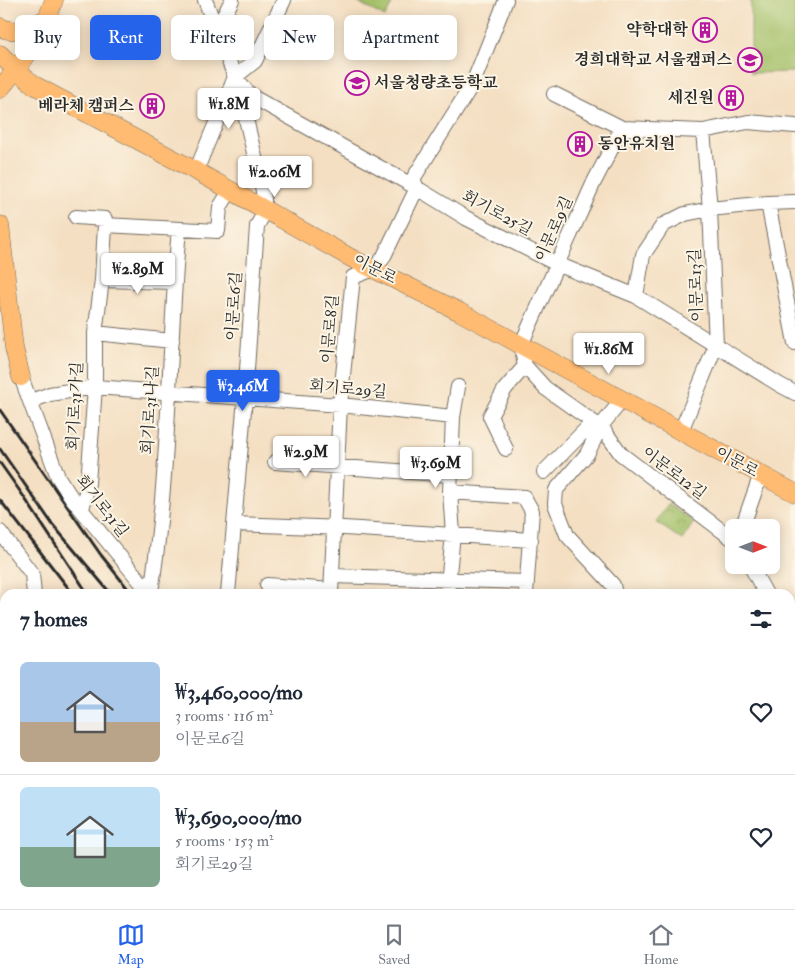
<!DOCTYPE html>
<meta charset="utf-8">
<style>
:root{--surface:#fff;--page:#f6f6f7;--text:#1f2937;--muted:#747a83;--line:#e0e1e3;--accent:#2563eb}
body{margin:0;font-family:"IM FELL Double Pica","Noto Serif KR",serif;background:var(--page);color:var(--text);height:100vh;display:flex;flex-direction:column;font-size:19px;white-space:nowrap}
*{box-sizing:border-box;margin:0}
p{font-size:16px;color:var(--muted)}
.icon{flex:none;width:28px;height:28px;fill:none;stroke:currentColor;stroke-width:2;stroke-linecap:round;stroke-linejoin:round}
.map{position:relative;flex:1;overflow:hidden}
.panel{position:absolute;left:0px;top:589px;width:795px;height:321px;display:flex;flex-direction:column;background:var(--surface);border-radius:15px 15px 0 0;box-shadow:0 2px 12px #0003}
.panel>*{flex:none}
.banner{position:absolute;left:15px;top:15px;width:500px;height:45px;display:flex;gap:10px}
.needle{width:32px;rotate:90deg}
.tools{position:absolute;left:725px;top:519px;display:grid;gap:10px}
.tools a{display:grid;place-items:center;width:55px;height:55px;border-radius:8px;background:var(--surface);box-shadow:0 2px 12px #0003;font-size:25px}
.price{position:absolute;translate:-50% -42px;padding:0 11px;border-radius:5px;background:#fff;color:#222;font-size:16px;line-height:32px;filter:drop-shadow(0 1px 2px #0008)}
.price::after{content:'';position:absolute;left:50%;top:30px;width:15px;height:11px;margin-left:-8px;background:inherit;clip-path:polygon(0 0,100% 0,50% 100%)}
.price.active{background:var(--accent);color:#fff}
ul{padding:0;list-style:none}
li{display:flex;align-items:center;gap:15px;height:125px;padding:0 20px}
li+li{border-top:1px solid var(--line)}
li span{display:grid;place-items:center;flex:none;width:140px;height:100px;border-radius:8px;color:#555}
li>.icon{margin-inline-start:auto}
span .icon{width:60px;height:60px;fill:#fffc;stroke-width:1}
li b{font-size:21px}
h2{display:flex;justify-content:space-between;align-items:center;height:60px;padding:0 20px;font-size:21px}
.chip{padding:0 18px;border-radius:8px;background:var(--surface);box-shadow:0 2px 12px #0003;font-size:18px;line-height:45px}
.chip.active{background:var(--accent);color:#fff}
.dock{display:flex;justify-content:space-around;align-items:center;height:70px;border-top:1px solid var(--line);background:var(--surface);font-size:14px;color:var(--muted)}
.dock a{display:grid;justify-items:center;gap:2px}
.dock .active{color:var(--accent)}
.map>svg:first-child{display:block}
.park{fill:url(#park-crowns);stroke:#677649}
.garden{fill:#a3c067;stroke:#677649}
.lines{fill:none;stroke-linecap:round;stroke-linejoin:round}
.minor-casing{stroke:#716a60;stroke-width:16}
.major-casing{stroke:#716a60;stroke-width:19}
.minor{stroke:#fff;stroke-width:14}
.major{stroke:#ffbb71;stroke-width:18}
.rail{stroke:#2b2b2b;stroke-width:3}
.labels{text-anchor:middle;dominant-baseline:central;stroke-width:4;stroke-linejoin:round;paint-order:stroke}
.poi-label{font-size:16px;font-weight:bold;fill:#2b2b2b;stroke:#fcf5e5;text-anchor:end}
.street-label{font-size:16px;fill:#2b2b2b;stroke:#fcf5e5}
</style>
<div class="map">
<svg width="795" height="909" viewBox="0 0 795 909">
<defs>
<pattern id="park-crowns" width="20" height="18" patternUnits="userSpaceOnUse" patternTransform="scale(1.25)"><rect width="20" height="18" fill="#a3c067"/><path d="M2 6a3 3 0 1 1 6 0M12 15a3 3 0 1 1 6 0" fill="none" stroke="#859c55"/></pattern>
</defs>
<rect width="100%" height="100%" fill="#fcf5e5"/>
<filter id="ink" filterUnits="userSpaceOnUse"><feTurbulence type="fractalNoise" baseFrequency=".02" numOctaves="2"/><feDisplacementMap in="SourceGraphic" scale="10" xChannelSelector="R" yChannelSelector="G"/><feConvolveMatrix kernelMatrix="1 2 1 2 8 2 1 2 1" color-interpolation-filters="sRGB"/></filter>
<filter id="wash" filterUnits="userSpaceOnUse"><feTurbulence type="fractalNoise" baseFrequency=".0096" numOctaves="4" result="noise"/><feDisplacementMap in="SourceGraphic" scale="20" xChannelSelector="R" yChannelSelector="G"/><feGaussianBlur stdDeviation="1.12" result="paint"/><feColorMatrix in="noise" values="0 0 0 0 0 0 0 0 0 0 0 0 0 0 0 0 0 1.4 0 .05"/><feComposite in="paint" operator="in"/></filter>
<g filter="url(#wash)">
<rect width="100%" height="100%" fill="#f4dfc2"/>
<path class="park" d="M668 504 694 522 682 540 656 522Z"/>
<path class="garden" d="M353 0H394L385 17Z
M751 0H795V72L751 73Z"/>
</g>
<g filter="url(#ink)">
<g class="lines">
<defs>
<path id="minor" d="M205 0 235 77 251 96 417 188 466 218 557 264 636 296 780 385 795 393
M216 31 232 0
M554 94 622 128
M196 171 235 77 255 61 284 0
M768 203 795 343
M76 217 105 219V225L218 231 220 207 230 191
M102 280 174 282
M636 296 643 255 663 225 685 214 710 209 768 203 795 202
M95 333 172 341
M525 366 545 388 593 422 601 426 587 454 556 490 555 504 567 535 613 585 615 594
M21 377 58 477 71 497 144 586 153 594
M622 400 601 426 621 454 734 540
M31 401 50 394 95 387 340 405 453 417
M681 431 716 345 710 209 703 131
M506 449 490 416 505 389 525 366 521 345 594 182 622 128 703 131 748 122 795 126
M275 462 451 475
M544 472 593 422
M450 492 524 497 532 511 526 594
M82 510 88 483 95 387V333L102 280 105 225
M234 524 344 528 531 540
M742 528 761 474
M0 532 32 574 34 594
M750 565 766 594
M332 576 527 582
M267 585 331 590
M151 592C170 472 168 350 179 229
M228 594 245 398 257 226 265 211 263 191 242 102 251 96
M331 594 340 405 353 277 374 269 383 258 417 188 413 179 473 83 506 0
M447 594 453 534 450 492 453 417 458 387
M790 616 795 613
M790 643 795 655
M790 809 795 787
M68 905V909
M178 905 179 909
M270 905 272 909
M615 905 622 909
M725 909 729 905"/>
<path id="major" d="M0 27C17 36 32 26 48 18
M0 54 16 70 34 85 196 171 351 258 460 312 795 493
M0 89C26 58 41 38 54 0
M0 225 14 348 21 377"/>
</defs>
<use href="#minor" class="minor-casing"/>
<use href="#major" class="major-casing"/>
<use href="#minor" class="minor"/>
<use href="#major" class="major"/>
<path class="rail" d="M0 410 101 555 132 594
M0 449 53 525 111 594
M0 463 22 494 88 594
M0 500 73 594
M284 905 286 909
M564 905 571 909
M578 905 585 909"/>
</g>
</g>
<defs>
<symbol id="building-ring" viewBox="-11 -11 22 22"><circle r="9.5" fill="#fcf5e5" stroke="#b5179e" stroke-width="1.5"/><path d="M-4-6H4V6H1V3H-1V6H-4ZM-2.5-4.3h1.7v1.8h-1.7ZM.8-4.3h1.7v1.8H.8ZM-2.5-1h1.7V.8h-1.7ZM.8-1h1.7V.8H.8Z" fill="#b5179e"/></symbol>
<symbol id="university-ring" viewBox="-11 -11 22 22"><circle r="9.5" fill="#fcf5e5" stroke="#b5179e" stroke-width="1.5"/><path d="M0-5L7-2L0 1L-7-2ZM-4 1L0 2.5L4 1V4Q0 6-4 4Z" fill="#b5179e"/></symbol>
<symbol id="school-ring" viewBox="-11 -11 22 22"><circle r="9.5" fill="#fcf5e5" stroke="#b5179e" stroke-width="1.5"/><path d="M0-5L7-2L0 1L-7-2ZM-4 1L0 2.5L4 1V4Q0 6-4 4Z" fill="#b5179e"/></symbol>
</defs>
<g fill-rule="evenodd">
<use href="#building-ring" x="691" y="16" width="28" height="28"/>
<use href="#university-ring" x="736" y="46" width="28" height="28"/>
<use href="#school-ring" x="343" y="69" width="28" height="28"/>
<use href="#building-ring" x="717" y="84" width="28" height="28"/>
<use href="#building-ring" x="138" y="92" width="28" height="28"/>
<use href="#building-ring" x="566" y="130" width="28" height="28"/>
</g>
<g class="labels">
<g class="poi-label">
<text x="688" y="30">약학대학</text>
<text x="732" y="60">경희대학교 서울캠퍼스</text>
<text x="374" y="83" text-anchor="start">서울청량초등학교</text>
<text x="714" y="98">세진원</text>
<text x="134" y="106">베라체 캠퍼스</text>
<text x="598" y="144" text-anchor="start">동안유치원</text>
</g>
<g class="street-label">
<text transform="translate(497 213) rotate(28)">회기로25길</text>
<text transform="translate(554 229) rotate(-66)">이문로9길</text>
<text transform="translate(375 269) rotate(27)">이문로</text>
<text transform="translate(696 285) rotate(-92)">이문로13길</text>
<text transform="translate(234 306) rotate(-86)">이문로6길</text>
<text transform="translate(330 329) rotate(-85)">이문로8길</text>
<text transform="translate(348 389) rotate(5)">회기로29길</text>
<text transform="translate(75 406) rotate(-87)">회기로31가길</text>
<text transform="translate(150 410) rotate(-86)">회기로31나길</text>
<text transform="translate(737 462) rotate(29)">이문로</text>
<text transform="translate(674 473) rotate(37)">이문로12길</text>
<text transform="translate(102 506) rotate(52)">회기로31길</text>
</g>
</g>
</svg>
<div class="tools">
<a><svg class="needle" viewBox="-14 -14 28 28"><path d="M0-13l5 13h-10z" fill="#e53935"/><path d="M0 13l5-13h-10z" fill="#747a83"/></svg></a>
</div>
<b class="price" style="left:229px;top:130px">₩1.8M</b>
<b class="price" style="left:275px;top:198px">₩2.06M</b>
<b class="price" style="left:138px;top:295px">₩2.89M</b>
<b class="price" style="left:609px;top:375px">₩1.86M</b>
<b class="price active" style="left:243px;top:412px">₩3.46M</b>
<b class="price" style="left:306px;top:478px">₩2.9M</b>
<b class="price" style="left:436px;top:489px">₩3.69M</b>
<div class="banner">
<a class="chip">Buy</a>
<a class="chip active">Rent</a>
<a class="chip">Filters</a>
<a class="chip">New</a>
<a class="chip">Apartment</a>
</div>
<section class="panel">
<h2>7 homes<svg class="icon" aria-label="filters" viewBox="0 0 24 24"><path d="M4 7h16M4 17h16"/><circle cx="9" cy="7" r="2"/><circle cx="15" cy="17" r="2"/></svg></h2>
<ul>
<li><span style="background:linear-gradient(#a9c7e8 60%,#b9a48a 0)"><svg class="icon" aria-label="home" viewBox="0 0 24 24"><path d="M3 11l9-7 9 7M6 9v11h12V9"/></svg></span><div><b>₩3,460,000/mo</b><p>3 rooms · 116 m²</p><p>이문로6길</p></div><svg class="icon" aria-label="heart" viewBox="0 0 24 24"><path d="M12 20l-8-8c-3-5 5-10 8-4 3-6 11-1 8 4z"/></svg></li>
<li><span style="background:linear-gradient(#bfe0f5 60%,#7fa58c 0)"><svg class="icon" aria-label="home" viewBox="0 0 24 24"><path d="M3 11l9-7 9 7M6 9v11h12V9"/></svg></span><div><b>₩3,690,000/mo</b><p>5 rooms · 153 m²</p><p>회기로29길</p></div><svg class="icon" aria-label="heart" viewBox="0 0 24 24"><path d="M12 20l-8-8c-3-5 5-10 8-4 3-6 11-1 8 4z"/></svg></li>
</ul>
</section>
</div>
<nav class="dock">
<a class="active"><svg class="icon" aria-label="map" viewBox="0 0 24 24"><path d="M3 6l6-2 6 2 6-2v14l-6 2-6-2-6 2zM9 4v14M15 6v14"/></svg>Map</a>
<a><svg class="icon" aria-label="saved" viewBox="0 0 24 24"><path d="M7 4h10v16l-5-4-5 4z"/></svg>Saved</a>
<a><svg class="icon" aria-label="home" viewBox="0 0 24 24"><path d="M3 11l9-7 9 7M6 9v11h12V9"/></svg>Home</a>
</nav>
